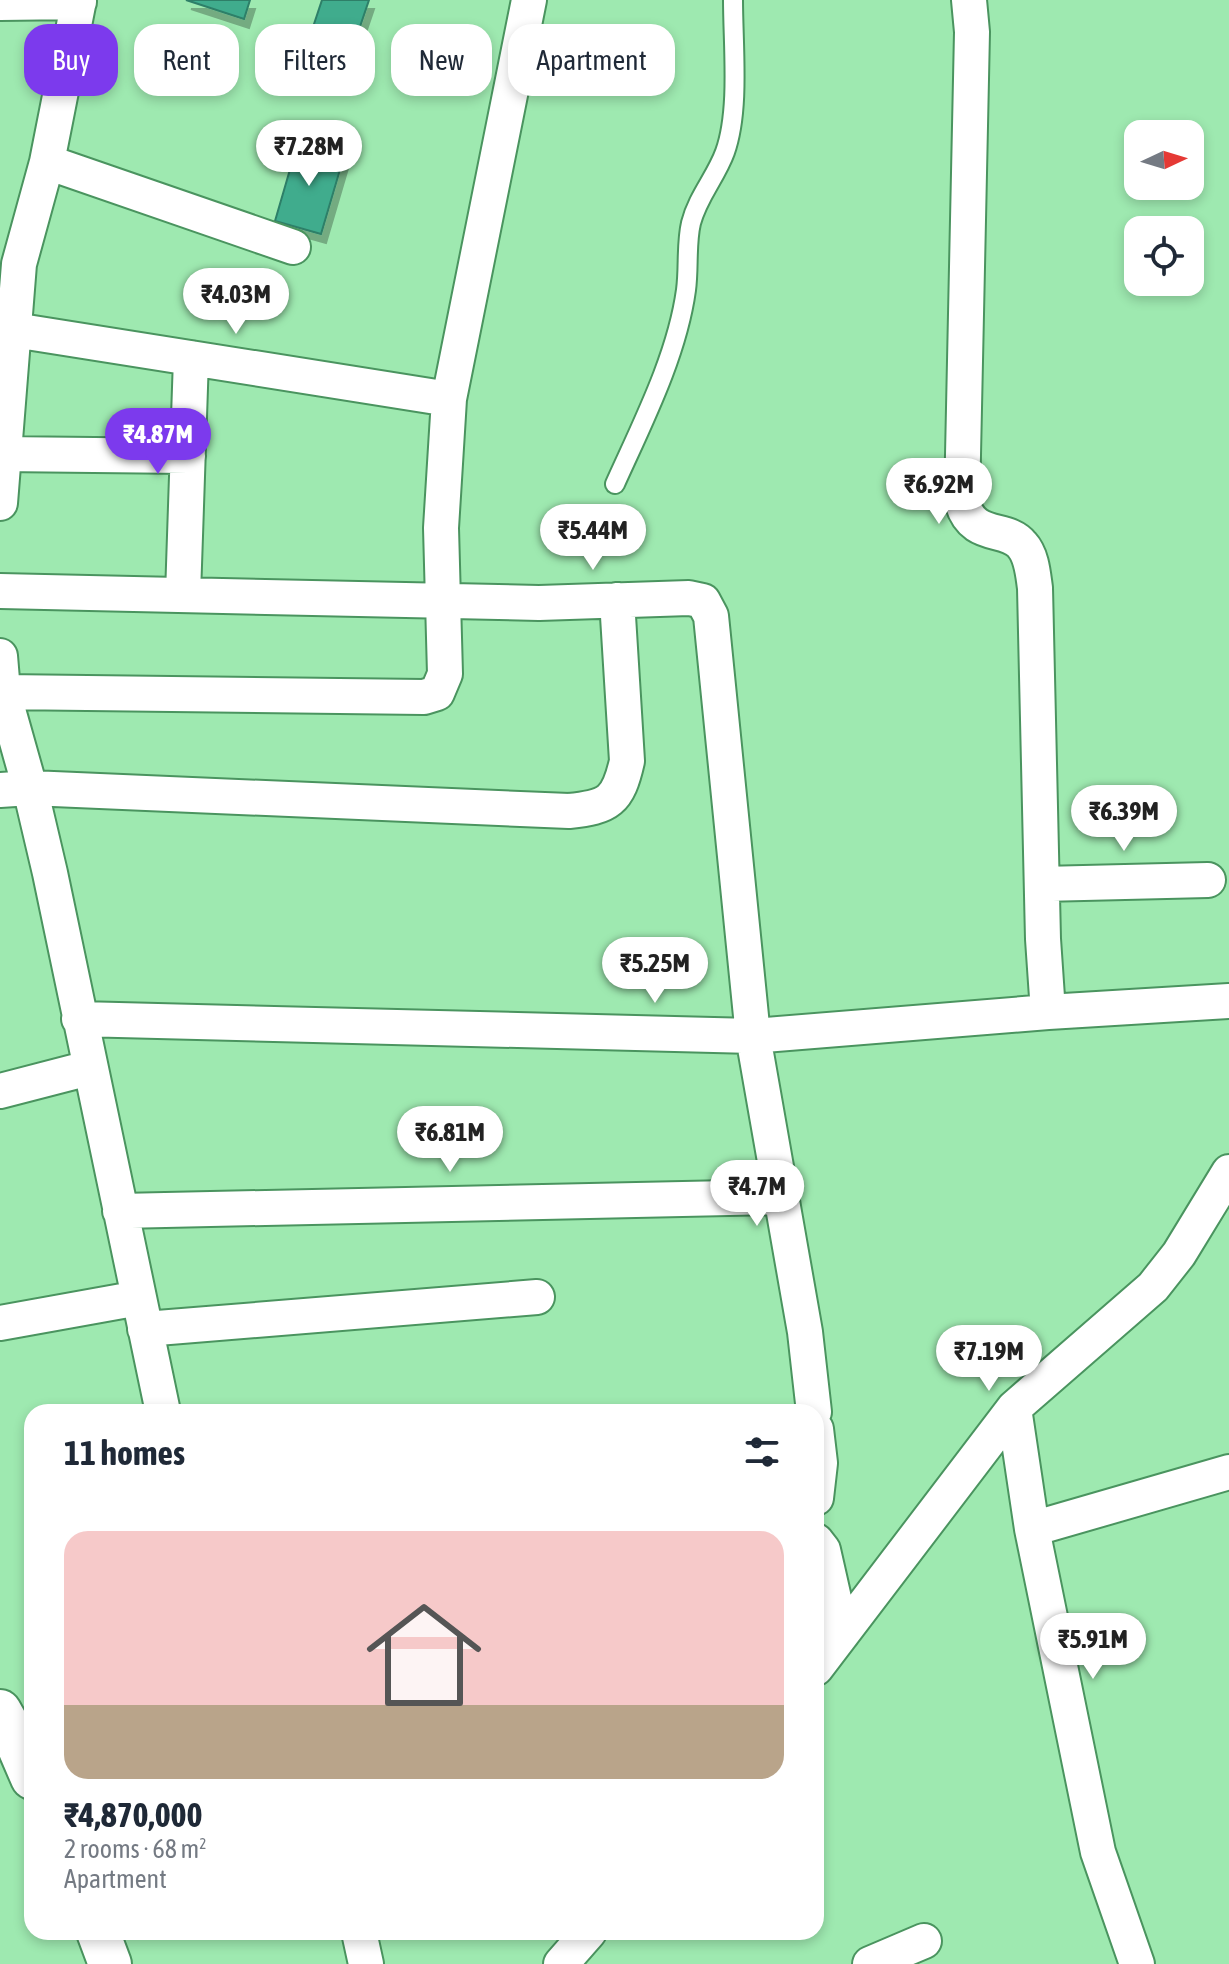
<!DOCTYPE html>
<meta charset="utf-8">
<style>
:root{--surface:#fff;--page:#f6f6f7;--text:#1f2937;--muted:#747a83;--accent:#7c3aed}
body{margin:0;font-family:"Asap Condensed",sans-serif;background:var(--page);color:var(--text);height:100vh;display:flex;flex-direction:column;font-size:30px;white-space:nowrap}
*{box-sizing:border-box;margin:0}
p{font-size:26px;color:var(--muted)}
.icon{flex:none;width:44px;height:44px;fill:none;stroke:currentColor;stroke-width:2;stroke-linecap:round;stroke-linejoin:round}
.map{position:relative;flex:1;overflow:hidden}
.side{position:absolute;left:24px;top:1404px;width:800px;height:536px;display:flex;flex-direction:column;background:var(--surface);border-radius:24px;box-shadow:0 4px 12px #0003}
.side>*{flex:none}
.banner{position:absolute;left:24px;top:24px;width:800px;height:72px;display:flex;gap:16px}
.needle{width:52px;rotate:86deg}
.fabs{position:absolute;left:1124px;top:120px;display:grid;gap:16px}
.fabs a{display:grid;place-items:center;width:80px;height:80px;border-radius:16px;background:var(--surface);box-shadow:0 4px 12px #0003;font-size:40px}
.price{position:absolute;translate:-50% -68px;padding:0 18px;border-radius:28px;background:#fff;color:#222;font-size:26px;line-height:52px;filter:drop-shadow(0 2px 4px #0008)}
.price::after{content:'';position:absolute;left:50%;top:48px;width:24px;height:18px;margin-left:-12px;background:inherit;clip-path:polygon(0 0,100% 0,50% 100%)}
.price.selected{background:var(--accent);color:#fff}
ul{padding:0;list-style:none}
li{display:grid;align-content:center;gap:16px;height:424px;padding:0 40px}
li span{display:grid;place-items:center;height:248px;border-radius:24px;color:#555}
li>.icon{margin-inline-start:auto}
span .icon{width:144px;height:144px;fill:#fffc;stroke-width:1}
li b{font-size:34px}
h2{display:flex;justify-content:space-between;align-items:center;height:96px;padding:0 40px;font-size:34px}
.pill{padding:0 28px;border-radius:24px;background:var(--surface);box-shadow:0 4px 12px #0003;font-size:28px;line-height:72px}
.pill.selected{background:var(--accent);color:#fff}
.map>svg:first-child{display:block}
.building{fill:#3fac8d;stroke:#2d7f68;stroke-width:2;filter:url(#shadow)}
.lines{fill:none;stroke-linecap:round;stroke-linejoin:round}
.service-casing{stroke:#4a945f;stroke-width:22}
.minor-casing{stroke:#4a945f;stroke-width:38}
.tertiary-casing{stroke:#4a945f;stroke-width:46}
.service{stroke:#fff;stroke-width:18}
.minor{stroke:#fff;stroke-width:34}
.tertiary{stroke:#fff;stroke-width:42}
</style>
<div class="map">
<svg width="1229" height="1964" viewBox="0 0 1229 1964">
<defs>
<filter id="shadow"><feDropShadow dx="5" dy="9" stdDeviation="0" flood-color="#0004"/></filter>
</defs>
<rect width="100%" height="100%" fill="#9ee9b0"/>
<path class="building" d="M186 0H250L244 19Z
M322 0H369L349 59 307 45Z
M298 142 344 156 321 234 275 221Z"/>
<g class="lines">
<defs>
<path id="service" d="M615 484C642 424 677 356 686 290 689 268 686 244 691 223 698 196 716 177 725 152 740 110 733 46 733 0"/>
<path id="minor" d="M969 0 972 32 962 502C973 541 1006 525 1022 545 1032 556 1033 574 1035 588L1043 939 1048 1012
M0 3 79 2
M47 162 293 247
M14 330 449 399
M0 454 188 456
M0 503 19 264 47 162 79 0
M0 591 539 603 689 598 703 601 711 616 753 1036 805 1332 814 1412
M183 595 191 358
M0 656 3 692 30 788 50 873 163 1412
M3 692 424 697 437 693 445 674 441 528 449 399 529 0
M0 790 30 788 569 811C609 807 618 801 627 761L617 600
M1042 884 1208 880
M79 1019 753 1036 1048 1012 1229 1001
M0 1091 89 1068
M120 1211 781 1197
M0 1323 139 1298
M145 1329 537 1297
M1014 1408 1032 1529 1098 1852 1137 1964
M816 1429 820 1463 816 1498
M1032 1529 1229 1472
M816 1541 823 1550 842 1634
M816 1668 1014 1408 1153 1287 1179 1254 1229 1172
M359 1932 366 1964
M561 1964 589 1932
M870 1964 924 1941"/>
<path id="tertiary" d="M0 1711 13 1734 32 1778
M98 1932 110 1964"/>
</defs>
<use href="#service" class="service-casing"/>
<use href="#minor" class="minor-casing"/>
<use href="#tertiary" class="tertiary-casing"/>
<use href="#service" class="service"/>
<use href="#minor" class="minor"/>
<use href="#tertiary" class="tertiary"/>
</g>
</svg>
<div class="fabs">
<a><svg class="needle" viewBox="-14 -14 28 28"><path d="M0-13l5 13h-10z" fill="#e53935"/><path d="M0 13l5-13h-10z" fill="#747a83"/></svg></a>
<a><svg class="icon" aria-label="locate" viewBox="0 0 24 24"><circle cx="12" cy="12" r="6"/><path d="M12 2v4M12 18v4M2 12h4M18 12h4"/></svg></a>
</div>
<b class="price" style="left:309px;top:188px">₹7.28M</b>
<b class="price" style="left:236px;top:336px">₹4.03M</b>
<b class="price selected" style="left:158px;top:476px">₹4.87M</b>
<b class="price" style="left:939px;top:526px">₹6.92M</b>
<b class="price" style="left:593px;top:572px">₹5.44M</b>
<b class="price" style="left:1124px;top:853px">₹6.39M</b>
<b class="price" style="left:655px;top:1005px">₹5.25M</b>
<b class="price" style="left:450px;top:1174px">₹6.81M</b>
<b class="price" style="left:757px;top:1228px">₹4.7M</b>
<b class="price" style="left:989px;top:1393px">₹7.19M</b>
<b class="price" style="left:1093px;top:1681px">₹5.91M</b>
<div class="banner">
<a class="pill selected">Buy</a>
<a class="pill">Rent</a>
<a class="pill">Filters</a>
<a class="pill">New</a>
<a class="pill">Apartment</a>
</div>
<section class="side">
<h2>11 homes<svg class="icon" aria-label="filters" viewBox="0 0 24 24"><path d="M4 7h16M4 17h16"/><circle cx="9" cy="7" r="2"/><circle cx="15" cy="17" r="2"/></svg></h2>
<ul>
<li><span style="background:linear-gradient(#f6c9c9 70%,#b9a48a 0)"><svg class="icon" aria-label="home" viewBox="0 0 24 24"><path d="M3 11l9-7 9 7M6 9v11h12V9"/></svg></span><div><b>₹4,870,000</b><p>2 rooms · 68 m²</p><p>Apartment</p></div></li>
</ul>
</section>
</div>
